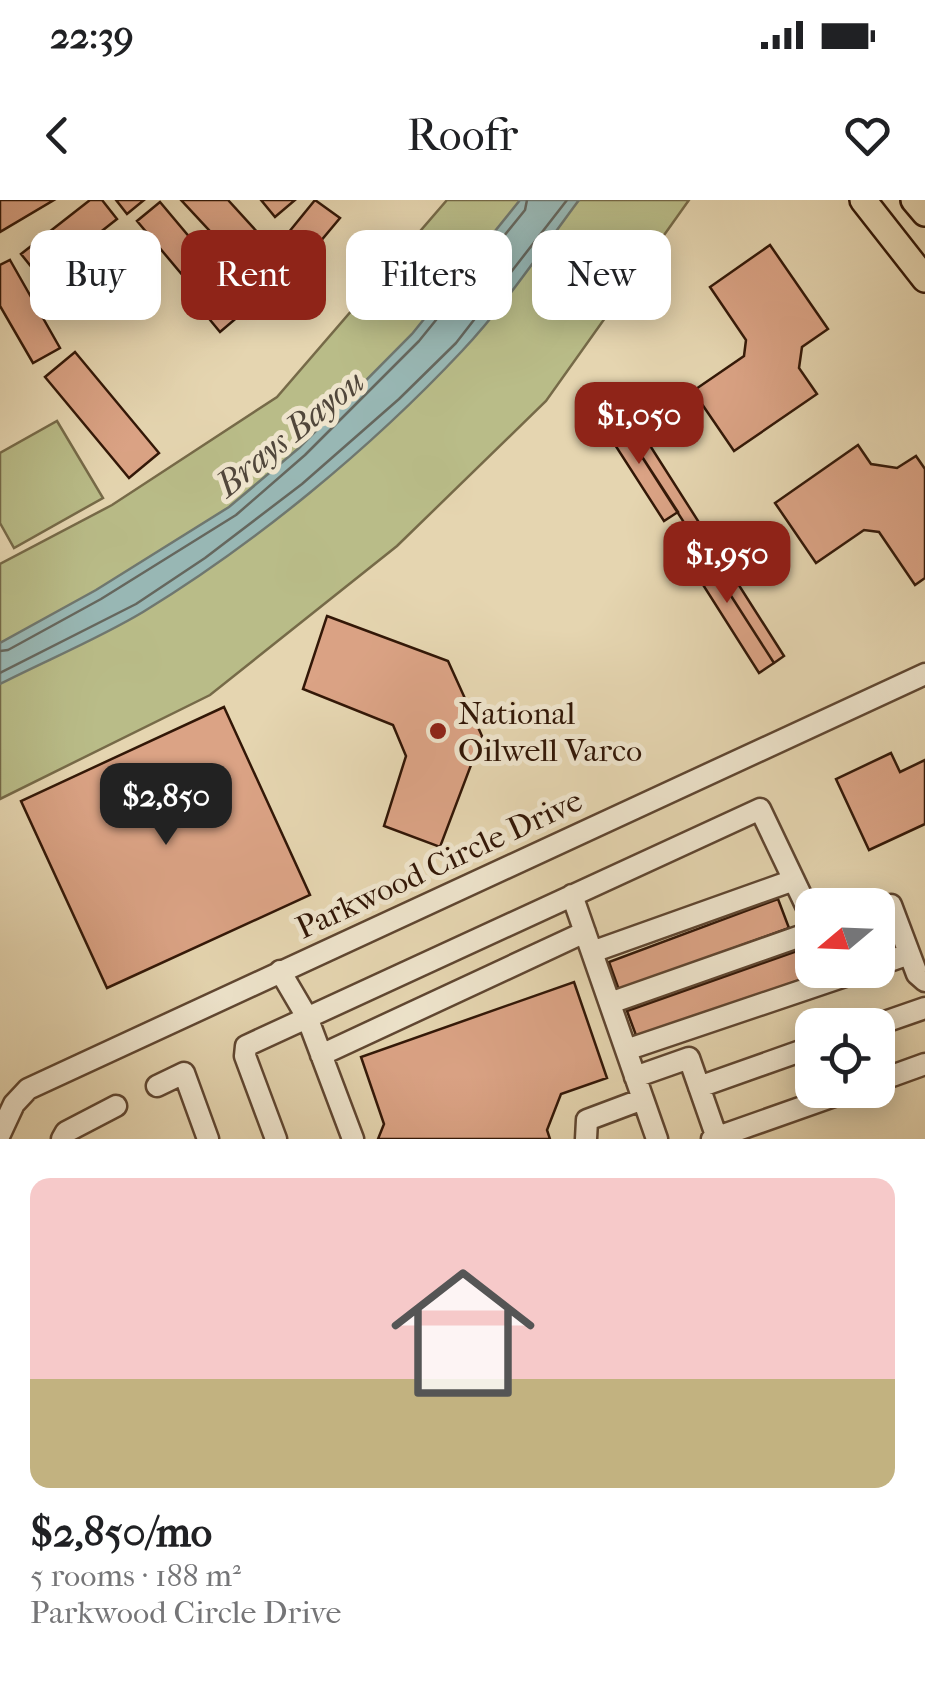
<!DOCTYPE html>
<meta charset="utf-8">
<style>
:root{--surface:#fff;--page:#f6f6f6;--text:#202124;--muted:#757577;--accent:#8f2418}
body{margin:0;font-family:"IM FELL French Canon",serif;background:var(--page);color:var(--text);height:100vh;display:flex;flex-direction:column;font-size:38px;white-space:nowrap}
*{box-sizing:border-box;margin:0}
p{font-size:32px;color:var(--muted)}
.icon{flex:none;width:55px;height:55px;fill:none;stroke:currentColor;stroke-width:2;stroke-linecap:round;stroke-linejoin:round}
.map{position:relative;height:939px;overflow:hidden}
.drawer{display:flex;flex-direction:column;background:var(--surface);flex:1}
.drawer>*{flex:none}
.top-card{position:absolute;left:30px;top:30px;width:865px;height:90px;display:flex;gap:20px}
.needle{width:65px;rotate:251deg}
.fabs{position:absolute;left:795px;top:688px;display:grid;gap:20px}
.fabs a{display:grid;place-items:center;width:100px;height:100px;border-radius:20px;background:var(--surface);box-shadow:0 5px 25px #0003;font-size:50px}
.price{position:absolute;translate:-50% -85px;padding:0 22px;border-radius:20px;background:var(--accent);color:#fff;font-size:32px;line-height:65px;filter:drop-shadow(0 2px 5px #0008)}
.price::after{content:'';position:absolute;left:50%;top:60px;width:30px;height:22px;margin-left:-15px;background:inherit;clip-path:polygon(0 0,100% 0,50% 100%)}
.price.current{background:#222;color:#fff}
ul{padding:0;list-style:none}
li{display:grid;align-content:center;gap:20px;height:530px;padding:0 30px}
li span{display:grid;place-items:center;height:310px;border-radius:20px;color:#555}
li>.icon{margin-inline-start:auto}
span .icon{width:180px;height:180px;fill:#fffc;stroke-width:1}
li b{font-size:42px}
.pill{padding:0 35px;border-radius:20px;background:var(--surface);box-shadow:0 5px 25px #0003;font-size:35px;line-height:90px}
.pill.current{background:var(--accent);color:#fff}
.status{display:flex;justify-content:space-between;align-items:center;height:70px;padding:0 50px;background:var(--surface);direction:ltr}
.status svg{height:28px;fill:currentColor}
header{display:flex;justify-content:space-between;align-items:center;height:130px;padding:0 30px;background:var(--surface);font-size:45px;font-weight:600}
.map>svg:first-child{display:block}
.green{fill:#b9bc88;stroke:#766a48;stroke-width:2.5}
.water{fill:#98b7b4;stroke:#6f776f;stroke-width:2.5}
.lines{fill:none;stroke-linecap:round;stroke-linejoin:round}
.shore{stroke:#65675e;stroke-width:2.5}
.building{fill:#dba385;stroke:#321707;stroke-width:2.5}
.minor-casing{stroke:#5f4631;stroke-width:25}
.major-casing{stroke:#321707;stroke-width:30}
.minor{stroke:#eee4cc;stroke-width:20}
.major{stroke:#e5d5b0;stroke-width:25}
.poi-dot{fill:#8f2418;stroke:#eee4cc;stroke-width:4}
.labels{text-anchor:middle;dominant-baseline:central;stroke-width:10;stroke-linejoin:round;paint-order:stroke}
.poi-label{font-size:32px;fill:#321707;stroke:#eee4cc;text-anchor:start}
.street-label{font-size:32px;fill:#321707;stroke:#eee4cc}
.water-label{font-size:35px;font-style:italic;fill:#51473b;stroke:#eee4cc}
</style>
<div class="status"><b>22:39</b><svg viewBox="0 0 49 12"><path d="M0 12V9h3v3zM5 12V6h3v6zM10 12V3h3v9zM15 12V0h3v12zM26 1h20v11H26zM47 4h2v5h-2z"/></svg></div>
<header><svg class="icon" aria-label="back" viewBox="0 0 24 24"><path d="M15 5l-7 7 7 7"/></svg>Roofr<svg class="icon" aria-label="heart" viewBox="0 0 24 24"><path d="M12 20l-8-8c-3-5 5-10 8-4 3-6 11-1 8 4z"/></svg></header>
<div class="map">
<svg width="925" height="939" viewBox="0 0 925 939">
<rect width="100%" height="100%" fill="#e5d5b0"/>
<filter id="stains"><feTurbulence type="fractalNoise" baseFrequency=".002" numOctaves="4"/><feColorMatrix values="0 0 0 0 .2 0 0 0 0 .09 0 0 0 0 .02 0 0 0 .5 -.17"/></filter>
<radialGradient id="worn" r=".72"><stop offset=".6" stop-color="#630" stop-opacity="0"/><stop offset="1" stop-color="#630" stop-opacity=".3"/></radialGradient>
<path class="green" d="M447 0H689L546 201 397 346 210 495 0 599V364L112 305 277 197Z
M57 221 103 298 14 348 0 323V253Z"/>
<path class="water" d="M520 0H579C541 51 505 105 462 151 371 248 256 343 143 412 98 439 47 460 0 484V443L96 390 229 307 299 248 412 134Z"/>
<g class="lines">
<path class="shore" d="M0 451 8 450 101 399 236 315 305 255 419 141 525 10 527 0
M0 473 136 404 205 358 302 284 399 199 456 143 567 0"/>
</g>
<path class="building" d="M0 0H54L0 32Z
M90 0H102L117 19 41 79 21 54Z
M116 0H144L127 14Z
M181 0H228L259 34 234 57Z
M261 0H295L275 17Z
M315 0 340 18 294 73 271 54Z
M160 2 223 77 200 96 137 21Z
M770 45 828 129 802 147 799 168 817 194 734 251 693 191 744 156 746 140 710 87Z
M10 60 60 148 33 163 0 106V65Z
M255 63 274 86 220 132 201 109Z
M75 152 159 253 129 278 45 177Z
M621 200 784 456 774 463 610 207Z
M613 212 678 312 664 321 599 220Z
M858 245 871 264 897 268 916 256 925 269V378L915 385 879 332 864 330 816 363 775 303Z
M694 338 774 463 759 473 679 347Z
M327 416 448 461 482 536 440 647 384 626 406 556 393 525 303 489Z
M224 507 310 695 107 788 21 601Z
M891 553 900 572 925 560V624L869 650 836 579Z
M778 699 789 728 619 790 609 762Z
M797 751 806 778 637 838 627 811Z
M574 782 607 878 561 894 547 930 550 939H378L384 924 361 857Z"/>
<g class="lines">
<defs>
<path id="minor" d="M572 695 643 899
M878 710 891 705 917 774 925 781
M592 752 794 680
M878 765 909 754
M280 771 307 817 353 939
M610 803 812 732
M876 825 925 808
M626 850 863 770
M321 855 585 732
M635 877 689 858 717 938
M878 881 925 864
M157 886 184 873 208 939
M699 887 812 847
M0 934 14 904 28 889 925 474
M62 939 66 932 116 906
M276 939 245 856 246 846 760 609 812 718
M586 939 587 920 643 899 657 939
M712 939 851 890"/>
<path id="major" d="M863 0 925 79
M914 0 925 13"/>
</defs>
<use href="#minor" class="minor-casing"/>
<use href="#major" class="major-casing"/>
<use href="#minor" class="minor"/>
<use href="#major" class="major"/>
</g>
<circle class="poi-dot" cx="438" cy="531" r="10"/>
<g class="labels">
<g class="poi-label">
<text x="458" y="513">National<tspan x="458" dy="37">Oilwell Varco</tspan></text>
</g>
<g class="street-label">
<text transform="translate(439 664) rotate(-25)">Parkwood Circle Drive</text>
</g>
<g class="water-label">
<text transform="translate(290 233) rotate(-39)">Brays Bayou</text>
</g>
</g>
<rect width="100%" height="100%" filter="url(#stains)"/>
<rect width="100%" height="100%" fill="url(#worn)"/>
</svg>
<div class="fabs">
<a><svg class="needle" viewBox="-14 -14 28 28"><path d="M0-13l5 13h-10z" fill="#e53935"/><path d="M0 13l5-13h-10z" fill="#757577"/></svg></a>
<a><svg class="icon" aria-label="locate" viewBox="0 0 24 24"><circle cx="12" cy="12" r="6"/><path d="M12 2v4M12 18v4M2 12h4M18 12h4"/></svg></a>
</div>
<b class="price" style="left:639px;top:267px">$1,050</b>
<b class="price" style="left:727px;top:406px">$1,950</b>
<b class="price current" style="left:166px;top:648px">$2,850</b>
<div class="top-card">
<a class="pill">Buy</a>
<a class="pill current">Rent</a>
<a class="pill">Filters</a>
<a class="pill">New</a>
</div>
</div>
<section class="drawer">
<ul>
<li><span style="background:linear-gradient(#f6c9c9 65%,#c2b280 0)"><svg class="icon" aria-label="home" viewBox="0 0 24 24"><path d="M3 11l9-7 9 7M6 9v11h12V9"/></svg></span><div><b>$2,850/mo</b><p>5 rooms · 188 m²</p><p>Parkwood Circle Drive</p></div></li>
</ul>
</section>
